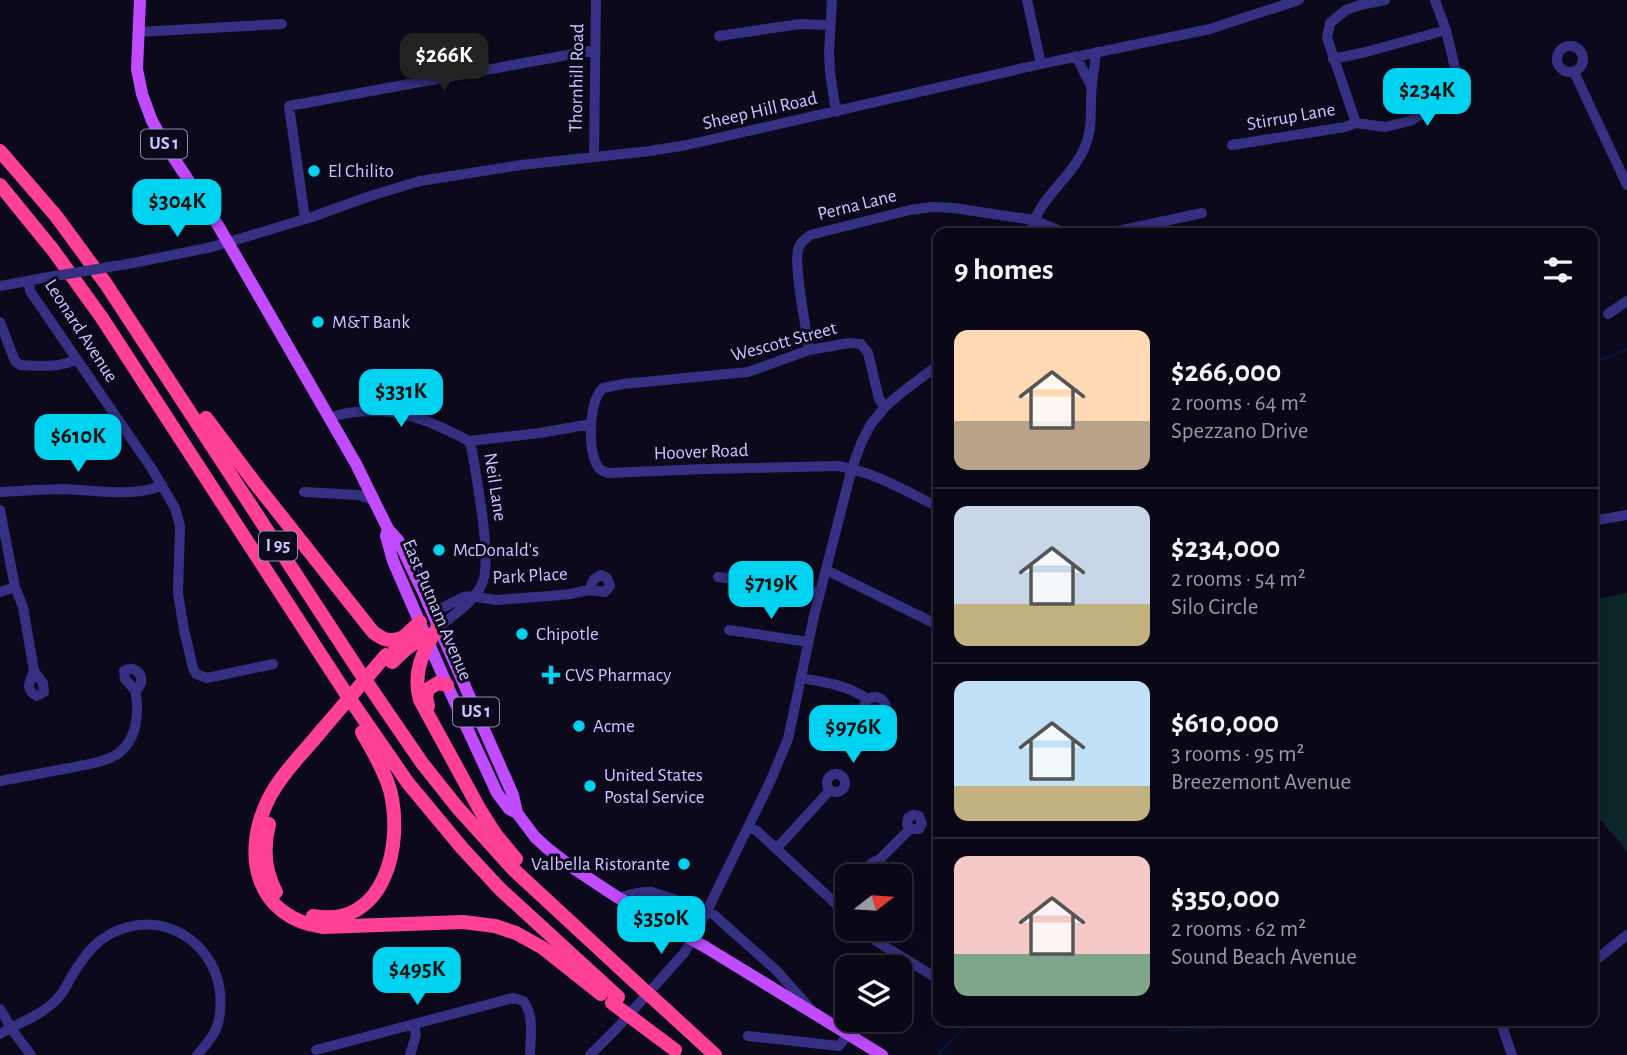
<!DOCTYPE html>
<meta charset="utf-8">
<style>
:root{--surface:#0a0716;--page:#13101f;--text:#f1f3f6;--muted:#9999a1;--line:#2a2835;--accent:#00d2f0}
body{margin:0;font-family:"Alegreya Sans",sans-serif;background:var(--page);color:var(--text);height:100vh;display:flex;flex-direction:column;font-size:26px;white-space:nowrap}
*{box-sizing:border-box;margin:0}
p{font-size:23px;color:var(--muted)}
.icon{flex:none;width:38px;height:38px;fill:none;stroke:currentColor;stroke-width:2;stroke-linecap:round;stroke-linejoin:round}
.map{position:relative;flex:1;overflow:hidden}
.details{position:absolute;left:933px;top:228px;width:665px;height:798px;display:flex;flex-direction:column;background:var(--surface);border-radius:14px;box-shadow:0 4px 18px #0003,0 0 0 2px var(--line)}
.details>*{flex:none}
.needle{width:46px;rotate:73deg}
.controls{position:absolute;left:835px;top:864px;display:grid;gap:14px}
.controls a{display:grid;place-items:center;width:77px;height:77px;border-radius:14px;background:var(--surface);box-shadow:0 4px 18px #0003,0 0 0 2px var(--line);font-size:35px}
.price{position:absolute;translate:-50% -60px;padding:0 16px;border-radius:14px;background:var(--accent);color:#111;font-size:23px;line-height:46px;filter:drop-shadow(0 2px 4px #0008)}
.price::after{content:'';position:absolute;left:50%;top:42px;width:21px;height:16px;margin-left:-10px;background:inherit;clip-path:polygon(0 0,100% 0,50% 100%)}
.price.selected{background:#222;color:#fff}
ul{padding:0;list-style:none}
li{display:flex;align-items:center;gap:21px;height:175px;padding:0 21px}
li+li{border-top:2px solid var(--line)}
li span{display:grid;place-items:center;flex:none;width:196px;height:140px;border-radius:14px;color:#555}
li>.icon{margin-inline-start:auto}
span .icon{width:84px;height:84px;fill:#fffc;stroke-width:1}
li b{font-size:30px}
h2{display:flex;justify-content:space-between;align-items:center;height:84px;padding:0 21px;font-size:30px}
.map>svg:first-child{display:block}
.green{fill:#0c2727}
.lines{fill:none;stroke-linecap:round;stroke-linejoin:round}
.stream{stroke:#04173b;stroke-width:2.5}
.minor{stroke:#353081;stroke-width:10}
.major{stroke:#c14cff;stroke-width:12}
.highway{stroke:#ff4097;stroke-width:14}
.minor-bridge{stroke:#353081;stroke-width:10}
.highway-bridge{stroke:#ff4097;stroke-width:14}
.poi-dot{fill:#00d2f0;stroke:#0d091d;stroke-width:2.5}
.labels{text-anchor:middle;dominant-baseline:central;stroke-width:6;stroke-linejoin:round;paint-order:stroke}
.shield{fill:#0d091d;stroke:#938dbb;stroke-width:2}
.shield-label{font-size:18px;font-weight:bold;fill:#cdc5ff}
.street-label{font-size:19px;fill:#cdc5ff;stroke:#0d091d}
.poi-label{font-size:19px;fill:#cdc5ff;stroke:#0d091d;text-anchor:start}
</style>
<div class="map">
<svg width="1627" height="1055" viewBox="0 0 1627 1055">
<rect width="100%" height="100%" fill="#0d091d"/>
<path class="green" d="M1627 593V853L1621 843 1593 812 1592 600Z"/>
<g class="lines">
<path class="stream" d="M1592 363 1627 350
M998 1020 1003 1023 1016 1020
M1164 1020 1171 1031 1233 1026 1244 1020
M938 1055 970 1020"/>
<path class="minor" d="M832 0 829 52 830 72 836 112
M1027 0 1041 64
M1385 0 1360 5 1346 10 1330 23 1327 38 1356 123 1385 127 1410 121 1427 111 1439 101 1455 68 1446 30 1435 0
M138 32 282 24
M719 36 800 24 830 25
M1557 59a13 13 0 1 1 26 0a13 13 0 1 1-26 0Z
M1076 56 1091 86
M1333 59 1366 52 1446 30
M1574 72 1627 185
M1232 145 1345 127 1356 123
M594 157 596 0
M305 219 289 106 595 50
M1030 233C1040 197 1064 185 1081 155 1095 129 1089 112 1092 85 1093 74 1095 64 1096 52
M1109 233 1202 213
M133 263 212 247 312 217 370 196 420 181 521 165 650 151 687 145 1041 64 1210 29 1299 0
M29 281 30 291 152 469 175 508 180 526 178 593 184 630 193 668 196 674 207 678 273 664
M0 286 43 278
M1608 314 1627 301
M0 322 15 361 20 365C37 366 62 368 77 359
M809 350C807 331 792 261 799 247 801 241 806 239 810 235L910 210 932 207 954 208 1033 220 1065 233
M885 407 879 399 868 353 861 344 849 343 809 350 748 372 623 384 603 388C589 400 588 447 596 463 598 469 602 471 608 473L706 469 838 466C874 472 906 491 938 507
M330 418C344 412 358 411 374 411 412 412 436 424 469 441L472 450C476 478 494 564 481 586 471 604 454 615 438 627
M469 441 540 433 591 424
M0 492C22 491 43 489 65 489 94 490 136 498 162 485
M304 492 358 495 374 500
M0 510 15 587 23 607 34 671 43 683 44 692 37 696C24 689 30 682 34 671
M1592 521 1627 515
M826 570 938 625
M718 577 794 587 820 593
M0 592 15 587
M432 613 464 597 473 596 495 600 550 596 570 594 589 590 594 579 601 575 607 578 610 586 605 592 589 590
M729 630 808 642
M801 678C824 682 848 685 867 699
M864 708a11 11 0 1 1 22 0a11 11 0 1 1-22 0Z
M827 783a9 9 0 1 1 18 0a9 9 0 1 1-18 0Z
M0 781C23 777 46 772 69 768 84 765 102 763 116 755 134 743 138 723 137 703 137 699 135 696 136 692 137 689 140 686 141 683 143 671 132 666 124 671L125 679 136 691
M748 827 757 831 847 914
M777 848 830 790
M858 877 872 863 880 859 910 829H919L922 824 919 816 913 815 908 818 907 824 910 829
M618 897C630 896 641 890 652 892L695 906 714 915 776 970 809 1007
M834 902 847 888
M864 929 876 941 938 979
M1592 963 1627 935
M0 1009 15 1034 31 1055
M1500 1020 1512 1055
M0 1034C18 1023 40 1016 55 1001 62 995 66 987 70 979 85 954 98 935 128 927 173 915 215 948 220 992 221 1004 221 1018 216 1029 212 1039 204 1047 197 1055
M748 1036 839 1046 848 1034
M316 1050 513 998 523 1001C535 1015 530 1038 530 1055
M410 1055 416 1035 414 1024
M590 1055 617 1028 684 953 701 923 770 782 788 739 814 616 852 468 862 441 871 424 885 407 901 393 938 365"/>
<path class="major" d="M140 0 137 69 142 94 152 121 166 146 219 227 356 464 388 529 398 540 425 596 513 795 517 813
M388 529 386 536 393 561 447 685 497 793 509 809 517 813 535 837 547 848 570 866 617 897 707 948 882 1055"/>
<path class="highway" d="M0 151 56 216 106 284 359 671 422 763 457 807 513 869 634 981
M0 185 53 250 102 318 345 692 408 783 462 848 500 889 618 997
M206 418 255 483 373 632C383 640 390 642 402 638
M438 627C423 650 412 673 420 700L480 810 496 835 516 859
M395 645 420 622
M392 662 406 649 425 635
M428 706 426 697 428 689 438 683 447 685
M322 730C304 752 282 773 269 798 241 853 255 918 323 927L463 922 495 926 516 933 543 948 601 994
M269 824C263 848 264 870 276 892
M313 916C385 929 404 844 390 790 384 769 372 750 362 732
M665 1009 715 1055"/>
<path class="minor-bridge" d="M43 278 133 263"/>
<path class="highway-bridge" d="M322 730 386 655
M634 981 665 1009
M612 1003 675 1050"/>
</g>
<g class="poi-dot">
<circle cx="314" cy="171" r="7"/>
<circle cx="318" cy="322" r="7"/>
<circle cx="439" cy="550" r="7"/>
<circle cx="522" cy="634" r="7"/>
<path d="M547.5 664.5h7v7h7v7h-7v7h-7v-7h-7v-7h7z"/>
<circle cx="579" cy="726" r="7"/>
<circle cx="590" cy="786" r="7"/>
<circle cx="684" cy="864" r="7"/>
</g>
<g class="labels">
<g class="shield">
<rect x="141" y="129.5" width="46" height="29" rx="5"/>
<rect x="259" y="531.5" width="38" height="29" rx="5"/>
<rect x="453" y="697.5" width="46" height="29" rx="5"/>
</g>
<g class="shield-label">
<text x="164" y="144">US 1</text>
<text x="278" y="546">I 95</text>
<text x="476" y="712">US 1</text>
</g>
<g class="street-label">
<text transform="translate(577 78) rotate(-89)">Thornhill Road</text>
<text transform="translate(760 111) rotate(-13)">Sheep Hill Road</text>
<text transform="translate(1291 117) rotate(-10)">Stirrup Lane</text>
<text transform="translate(857 205) rotate(-14)">Perna Lane</text>
<text transform="translate(81 331) rotate(57)">Leonard Avenue</text>
<text transform="translate(784 342) rotate(-15)">Wescott Street</text>
<text transform="translate(701 452) rotate(-2)">Hoover Road</text>
<text transform="translate(495 487) rotate(81)">Neil Lane</text>
<text transform="translate(530 576) rotate(-3)">Park Place</text>
<text transform="translate(437 610) rotate(67)">East Putnam Avenue</text>
</g>
<g class="poi-label">
<text x="328" y="171">El Chilito</text>
<text x="332" y="322">M&amp;T Bank</text>
<text x="453" y="550">McDonald's</text>
<text x="536" y="634">Chipotle</text>
<text x="565" y="675">CVS Pharmacy</text>
<text x="593" y="726">Acme</text>
<text x="604" y="775">United States<tspan x="604" dy="22">Postal Service</tspan></text>
<text x="670" y="864" text-anchor="end">Valbella Ristorante</text>
</g>
</g>
</svg>
<div class="controls">
<a><svg class="needle" viewBox="-14 -14 28 28"><path d="M0-13l5 13h-10z" fill="#e53935"/><path d="M0 13l5-13h-10z" fill="#9999a1"/></svg></a>
<a><svg class="icon" aria-label="layers" viewBox="0 0 24 24"><path d="M12 4l9 5-9 5-9-5zM3 14l9 5 9-5"/></svg></a>
</div>
<b class="price selected" style="left:444px;top:93px">$266K</b>
<b class="price" style="left:1427px;top:128px">$234K</b>
<b class="price" style="left:177px;top:239px">$304K</b>
<b class="price" style="left:401px;top:429px">$331K</b>
<b class="price" style="left:78px;top:474px">$610K</b>
<b class="price" style="left:771px;top:621px">$719K</b>
<b class="price" style="left:853px;top:765px">$976K</b>
<b class="price" style="left:661px;top:956px">$350K</b>
<b class="price" style="left:417px;top:1007px">$495K</b>
<section class="details">
<h2>9 homes<svg class="icon" aria-label="filters" viewBox="0 0 24 24"><path d="M4 7h16M4 17h16"/><circle cx="9" cy="7" r="2"/><circle cx="15" cy="17" r="2"/></svg></h2>
<ul>
<li><span style="background:linear-gradient(#ffd9b3 65%,#b9a48a 0)"><svg class="icon" aria-label="home" viewBox="0 0 24 24"><path d="M3 11l9-7 9 7M6 9v11h12V9"/></svg></span><div><b>$266,000</b><p>2 rooms · 64 m²</p><p>Spezzano Drive</p></div></li>
<li><span style="background:linear-gradient(#c9d6e8 70%,#c2b280 0)"><svg class="icon" aria-label="home" viewBox="0 0 24 24"><path d="M3 11l9-7 9 7M6 9v11h12V9"/></svg></span><div><b>$234,000</b><p>2 rooms · 54 m²</p><p>Silo Circle</p></div></li>
<li><span style="background:linear-gradient(#bfe0f5 75%,#c2b280 0)"><svg class="icon" aria-label="home" viewBox="0 0 24 24"><path d="M3 11l9-7 9 7M6 9v11h12V9"/></svg></span><div><b>$610,000</b><p>3 rooms · 95 m²</p><p>Breezemont Avenue</p></div></li>
<li><span style="background:linear-gradient(#f6c9c9 70%,#7fa58c 0)"><svg class="icon" aria-label="home" viewBox="0 0 24 24"><path d="M3 11l9-7 9 7M6 9v11h12V9"/></svg></span><div><b>$350,000</b><p>2 rooms · 62 m²</p><p>Sound Beach Avenue</p></div></li>
</ul>
</section>
</div>
